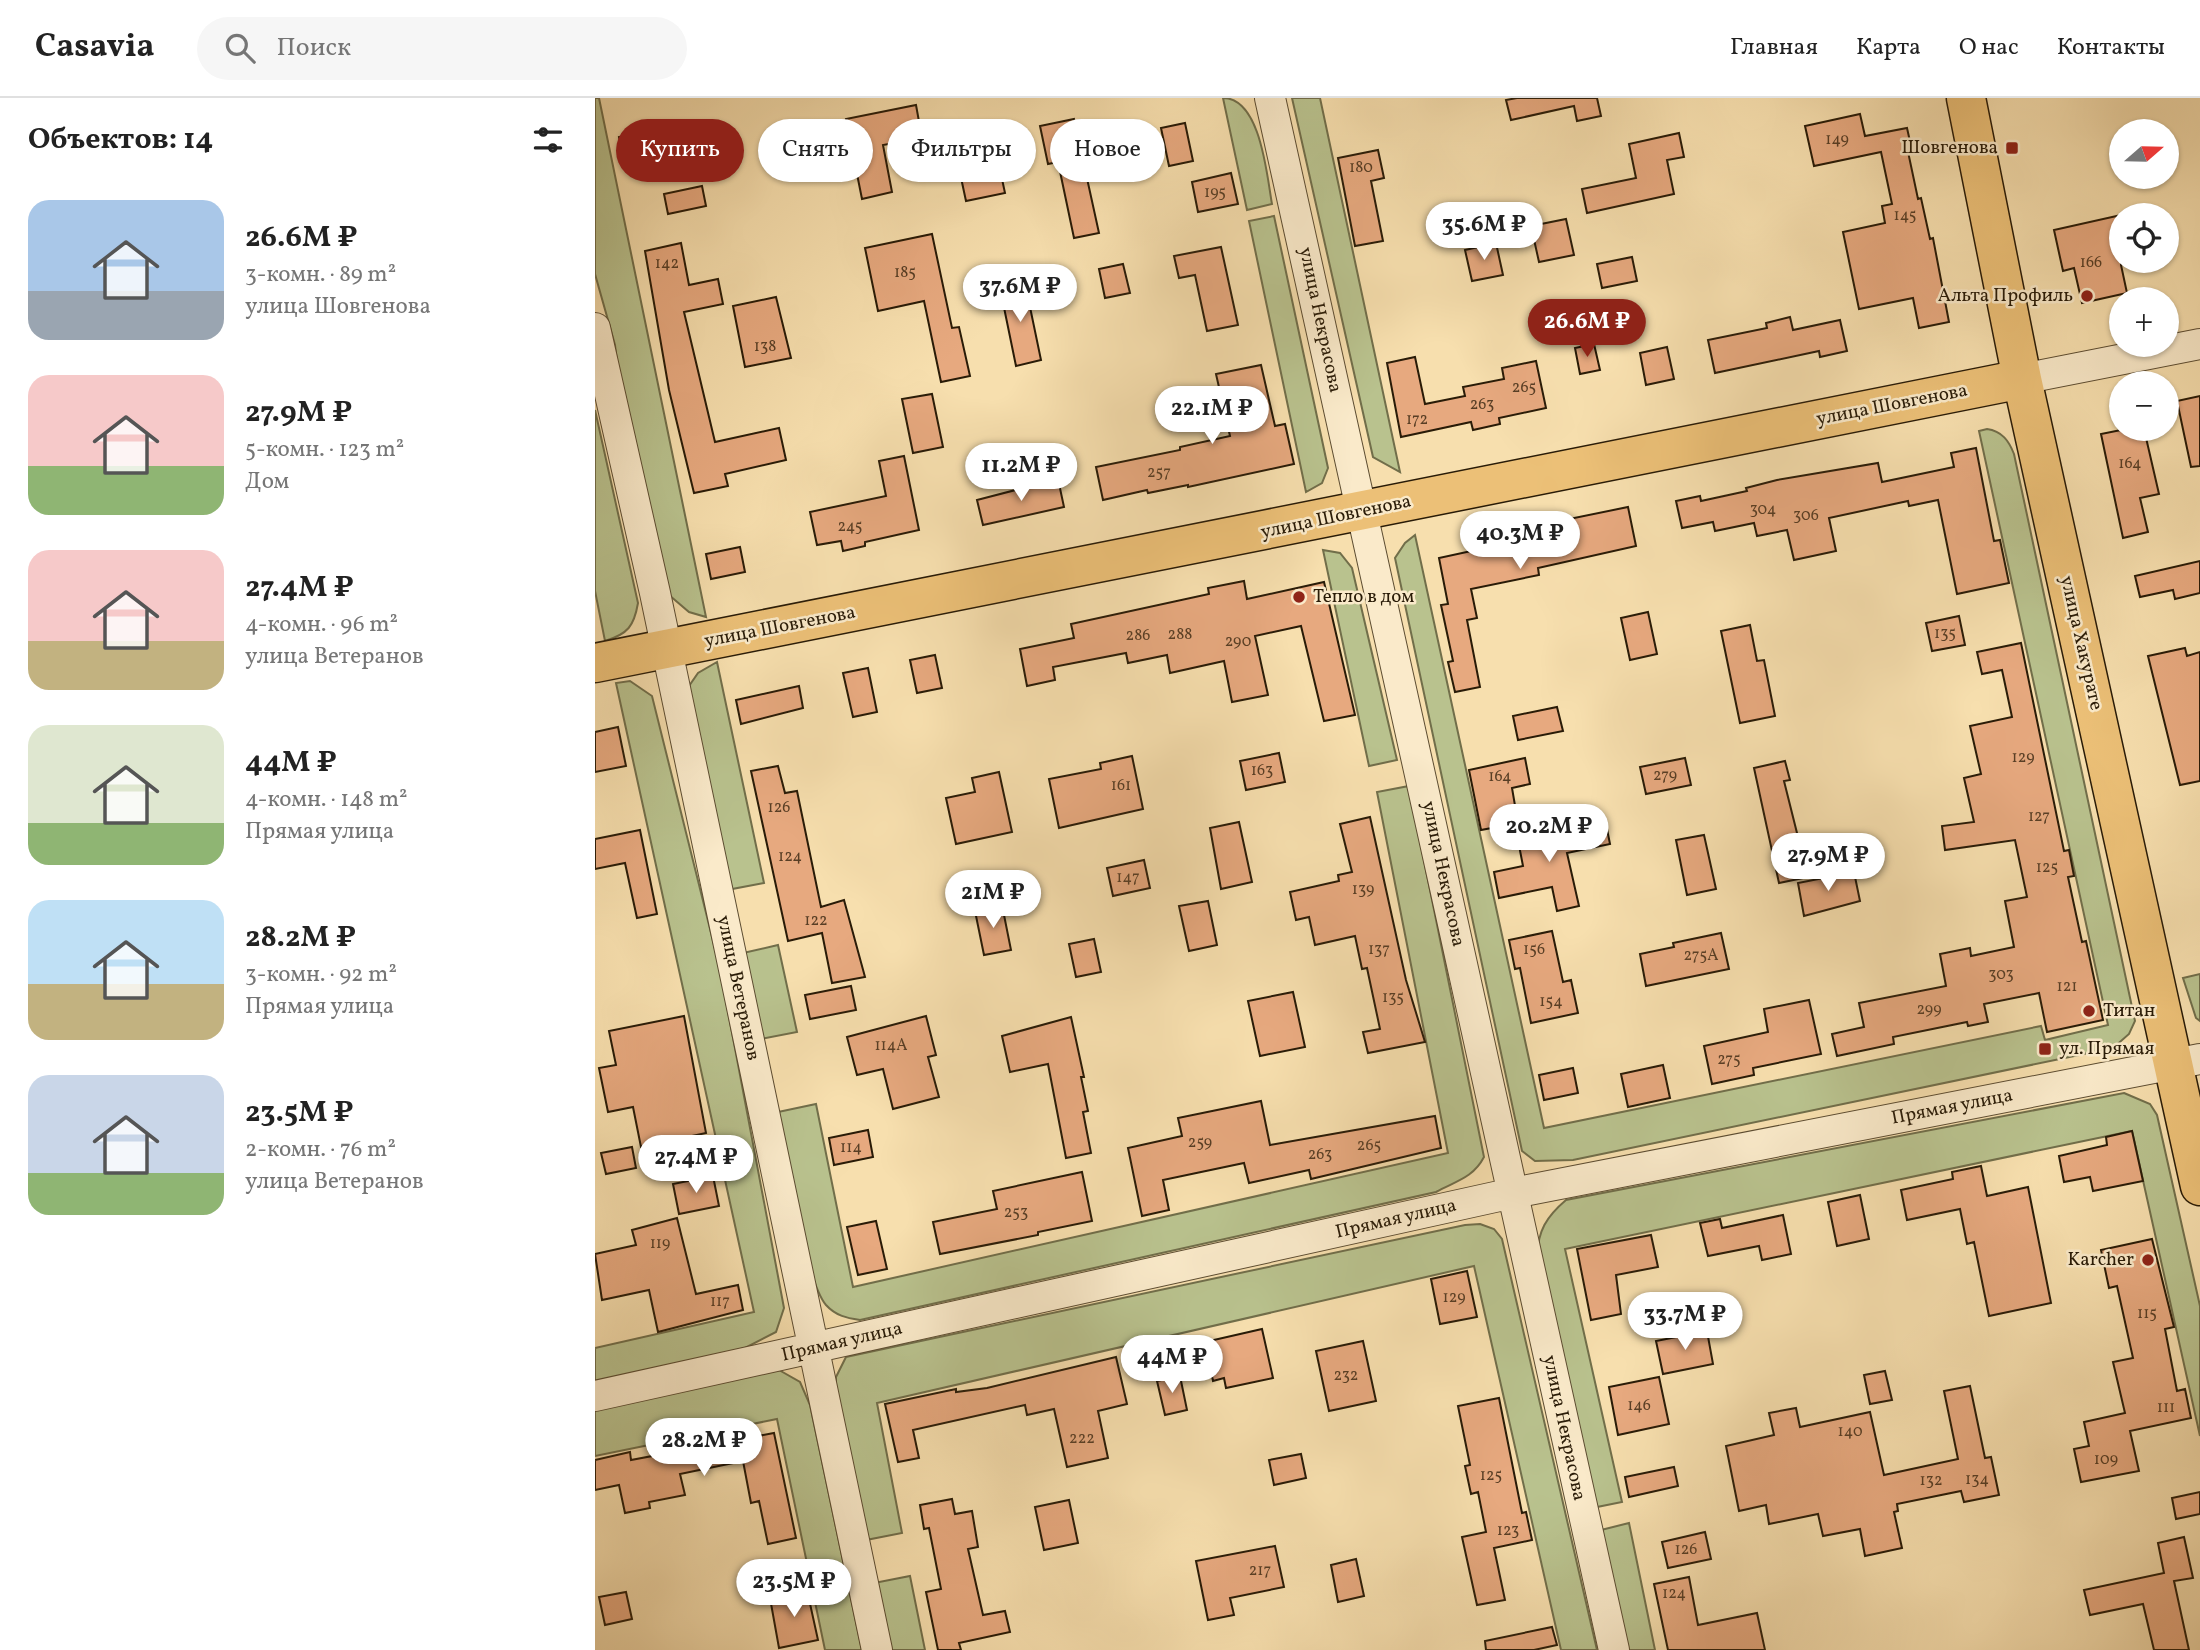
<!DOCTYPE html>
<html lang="ru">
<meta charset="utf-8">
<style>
:root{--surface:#fff;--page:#f6f6f6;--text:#222;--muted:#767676;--line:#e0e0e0;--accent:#8f2418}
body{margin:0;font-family:Vollkorn,serif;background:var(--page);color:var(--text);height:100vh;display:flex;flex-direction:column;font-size:26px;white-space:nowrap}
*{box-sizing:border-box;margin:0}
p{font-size:23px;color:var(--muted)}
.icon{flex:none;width:38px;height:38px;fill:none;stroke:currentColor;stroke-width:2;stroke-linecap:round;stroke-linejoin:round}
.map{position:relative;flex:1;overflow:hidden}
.panel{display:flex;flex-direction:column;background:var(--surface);width:595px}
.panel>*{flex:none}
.top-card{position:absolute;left:21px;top:21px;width:665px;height:63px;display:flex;gap:14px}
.needle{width:46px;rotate:70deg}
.tools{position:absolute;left:1514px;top:21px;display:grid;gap:14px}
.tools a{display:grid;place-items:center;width:70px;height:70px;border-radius:50%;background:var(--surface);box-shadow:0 2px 5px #0004;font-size:35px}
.price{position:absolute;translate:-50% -60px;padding:0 16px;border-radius:24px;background:#fff;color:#222;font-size:23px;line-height:46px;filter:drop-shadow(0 2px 4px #0008)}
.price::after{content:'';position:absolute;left:50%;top:42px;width:21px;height:16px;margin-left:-10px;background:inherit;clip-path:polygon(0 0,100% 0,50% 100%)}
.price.on{background:var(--accent);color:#fff}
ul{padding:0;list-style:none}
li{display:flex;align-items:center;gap:21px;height:175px;padding:0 28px}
li span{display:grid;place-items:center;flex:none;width:196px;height:140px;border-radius:21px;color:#555}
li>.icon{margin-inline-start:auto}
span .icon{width:84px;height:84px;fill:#fffc;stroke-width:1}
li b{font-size:30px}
h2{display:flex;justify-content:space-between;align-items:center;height:84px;padding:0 28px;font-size:30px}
.tag{padding:0 24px;border-radius:32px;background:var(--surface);box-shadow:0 2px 5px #0004;font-size:24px;line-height:63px}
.tag.on{background:var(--accent);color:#fff}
header{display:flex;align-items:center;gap:42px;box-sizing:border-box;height:98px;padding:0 35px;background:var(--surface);border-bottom:2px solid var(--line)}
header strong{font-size:33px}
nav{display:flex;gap:38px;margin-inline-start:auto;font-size:24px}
.search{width:490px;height:63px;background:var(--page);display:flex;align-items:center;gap:18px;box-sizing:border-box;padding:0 24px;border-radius:38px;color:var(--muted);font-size:26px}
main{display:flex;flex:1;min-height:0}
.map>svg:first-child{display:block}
.green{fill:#b9c28e;stroke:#716e4a;stroke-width:2}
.building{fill:#e7a97f;stroke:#291b07;stroke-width:2}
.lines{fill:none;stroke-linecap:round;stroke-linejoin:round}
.minor-casing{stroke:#5c4c31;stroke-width:32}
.major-casing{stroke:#291b07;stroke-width:41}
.minor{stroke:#faeaca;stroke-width:30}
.major{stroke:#ecc077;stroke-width:38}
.poi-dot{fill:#8f2418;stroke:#faeaca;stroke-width:2.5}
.labels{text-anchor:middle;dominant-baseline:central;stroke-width:5;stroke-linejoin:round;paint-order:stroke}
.number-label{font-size:16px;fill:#583e25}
.poi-label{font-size:19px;fill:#291b07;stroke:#faeaca;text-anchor:end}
.street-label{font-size:19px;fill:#291b07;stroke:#faeaca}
</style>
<header>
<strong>Casavia</strong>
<div class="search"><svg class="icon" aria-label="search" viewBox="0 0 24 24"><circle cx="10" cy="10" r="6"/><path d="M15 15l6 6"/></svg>Поиск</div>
<nav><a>Главная</a><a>Карта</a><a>О нас</a><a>Контакты</a></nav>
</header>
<main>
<section class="panel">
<h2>Объектов: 14<svg class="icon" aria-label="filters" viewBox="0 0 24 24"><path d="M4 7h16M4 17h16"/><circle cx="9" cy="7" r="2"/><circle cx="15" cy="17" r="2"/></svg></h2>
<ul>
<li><span style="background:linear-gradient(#a9c7e8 65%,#9aa5b1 0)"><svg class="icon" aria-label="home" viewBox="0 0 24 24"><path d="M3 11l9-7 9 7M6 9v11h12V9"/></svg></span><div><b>26.6M ₽</b><p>3-комн. · 89 m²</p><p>улица Шовгенова</p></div></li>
<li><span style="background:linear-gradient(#f6c9c9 65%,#8fb573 0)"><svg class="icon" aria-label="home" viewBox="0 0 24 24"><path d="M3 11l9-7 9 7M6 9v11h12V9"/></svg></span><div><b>27.9M ₽</b><p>5-комн. · 123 m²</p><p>Дом</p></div></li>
<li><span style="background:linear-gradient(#f6c9c9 65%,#c2b280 0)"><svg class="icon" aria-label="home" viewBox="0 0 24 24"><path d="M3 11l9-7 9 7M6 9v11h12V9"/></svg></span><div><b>27.4M ₽</b><p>4-комн. · 96 m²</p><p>улица Ветеранов</p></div></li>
<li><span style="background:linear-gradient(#dfe7d0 70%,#8fb573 0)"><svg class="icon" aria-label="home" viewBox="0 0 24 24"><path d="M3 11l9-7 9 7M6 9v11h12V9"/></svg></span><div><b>44M ₽</b><p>4-комн. · 148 m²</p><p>Прямая улица</p></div></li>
<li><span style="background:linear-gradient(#bfe0f5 60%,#c2b280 0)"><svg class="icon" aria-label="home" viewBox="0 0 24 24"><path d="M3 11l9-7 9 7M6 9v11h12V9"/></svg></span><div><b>28.2M ₽</b><p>3-комн. · 92 m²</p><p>Прямая улица</p></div></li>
<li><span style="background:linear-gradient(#c9d6e8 70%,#8fb573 0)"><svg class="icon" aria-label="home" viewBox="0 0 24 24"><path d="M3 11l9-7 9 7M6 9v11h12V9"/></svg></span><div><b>23.5M ₽</b><p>2-комн. · 76 m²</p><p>улица Ветеранов</p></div></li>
</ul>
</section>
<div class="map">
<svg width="1605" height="1552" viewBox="0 0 1605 1552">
<rect width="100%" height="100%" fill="#f7dfae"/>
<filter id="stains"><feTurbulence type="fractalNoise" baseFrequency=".00286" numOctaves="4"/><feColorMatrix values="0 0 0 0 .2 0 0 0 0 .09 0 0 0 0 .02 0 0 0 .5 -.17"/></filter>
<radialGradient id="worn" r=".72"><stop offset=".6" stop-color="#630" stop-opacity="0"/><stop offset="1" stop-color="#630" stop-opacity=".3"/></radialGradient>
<path class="green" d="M0 0H4L111 519 94 514 74 497 28 316 20 247 0 176Z
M628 0C666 0 672 79 677 106L652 112Z
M697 0H725L805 374 778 359Z
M679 118 733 370 727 385 711 394 654 123Z
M0 312 43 505C39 528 33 536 10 543L0 493Z
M1392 331C1407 333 1414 343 1419 356L1540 923 1534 936 1518 950 978 1062 940 1063 927 1053 800 460 810 445 820 437 949 1030 1446 928 1450 942 1513 927 1384 333Z
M728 452 745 455 757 470 802 662 774 668Z
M122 564 169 785 137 791 92 591 103 575Z
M35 583 57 598 125 871 189 1210 181 1234 150 1250 0 1287V1250L159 1214 21 585Z
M814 688 889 1059C878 1080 861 1083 841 1094L265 1222C252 1220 241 1218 231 1207 209 1181 192 1054 183 1014L221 1006 258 1189 853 1055 782 694Z
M183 847 202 934 166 941 148 855Z
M1605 876V923L1601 920 1588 880Z
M1529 995 1555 1006 1562 1017 1605 1208V1338L1537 1033 970 1151 1027 1404 997 1410 942 1158C943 1133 951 1119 971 1102Z
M885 1126 899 1131 907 1141 1002 1552H966L879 1168 282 1305 307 1435 271 1442 241 1300V1279L251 1259 870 1127Z
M184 1272 205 1284 215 1307 267 1552H230L182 1321 0 1358V1312Z
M1034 1425 1060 1552H1030L1002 1433Z
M315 1478 330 1552H292L279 1485Z"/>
<path class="building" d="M922 0H1002L1006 18 982 23 979 8 916 22 911 2Z
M321 7 327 40 288 47 297 94 267 101 251 21Z
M1265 16 1270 38 1312 30 1316 48 1312 49 1323 101 1326 100 1335 141 1338 140 1354 224 1324 230 1318 200 1264 211 1248 134 1290 125 1287 108 1297 106 1286 54 1219 68 1210 28Z
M479 21 504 135 479 140 463 64 453 66 445 28Z
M590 25 598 63 574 68 566 30Z
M68 30 75 62 30 71 24 39Z
M1084 35 1089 59 1072 62 1079 96 992 115 987 91 1041 80 1034 46Z
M783 52 789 80 776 83 788 143 760 148 743 60Z
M401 53 410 95 371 103 362 61Z
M636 75 643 106 603 114 597 84Z
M107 88 111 108 73 116 69 96Z
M1526 117V167L1532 195 1487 205 1479 170 1468 173 1459 132Z
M971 121 979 157 944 164 936 128Z
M337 136 357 230 364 229 375 278 346 284 329 203 283 213 270 150Z
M86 145 94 187 123 181 128 206 89 214 120 344 184 330 191 362 130 376 133 388 99 395 74 292 50 153Z
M901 145 908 177 877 183 870 152Z
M626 149 643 227 612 233 600 177 584 180 579 158Z
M1037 159 1042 183 1007 190 1002 166Z
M528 166 535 195 510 200 504 171Z
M430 185 446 262 421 268 405 190Z
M181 199 196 260 150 269 138 208Z
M1195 219 1198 232 1245 222 1252 253 1225 259 1224 253 1120 275 1113 242 1172 230 1171 225Z
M999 246 1005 272 985 276 980 250Z
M1072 249 1079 281 1051 287 1045 255Z
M820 259 830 306 870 298 868 289 909 281 907 270 941 263 951 310 904 320 905 326 878 332 876 324 806 339 792 265Z
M666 267 680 328 690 326 699 366 593 389V387L553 395 552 392 508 402 501 369 585 352V349L635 338 621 276Z
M337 296 348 349 318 355 307 301Z
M1605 298V368L1596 369 1582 303Z
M1531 331H1549L1564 396 1545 400 1553 434 1528 440 1506 336Z
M1381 350 1399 443 1405 442 1414 485 1362 496 1343 402 1314 408 1313 403 1234 420 1241 453 1199 462 1192 432 1162 438 1159 425 1120 433 1118 424 1087 430 1081 403 1105 398 1106 403 1152 393 1151 390 1182 382 1283 365 1287 384 1359 369 1356 355Z
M309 358 324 432 270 444V448L248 453 246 443 222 447 215 414 291 398 284 363Z
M463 381 469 409 388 427 382 402Z
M1033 409 1041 448 943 470 944 477 876 491 882 520 872 522 885 589 860 594 853 564 858 563 846 507 853 506 844 460 904 447 901 436Z
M145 449 150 474 116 481 111 456Z
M1605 463V495L1580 501 1578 492 1545 499 1540 478Z
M649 483 652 501 729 484 760 617 729 623 706 528 660 538 673 597 637 604 629 563 575 575 572 557 533 565 531 555 458 569 460 582 432 588 425 551 479 540 476 526 614 496 613 490Z
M1053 514 1062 556 1035 562 1026 520Z
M1364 518 1370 547 1337 553 1331 525Z
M1155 527 1162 563 1169 562 1180 618 1145 625 1126 533Z
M1426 545 1469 753 1474 752 1479 778 1473 779 1487 844 1491 843 1508 922 1452 934 1444 895 1389 906 1393 924 1373 928 1372 924 1298 939 1299 946 1242 958 1237 936 1269 929 1264 905 1351 888 1345 856 1375 850 1376 858 1419 849 1410 803 1432 799 1420 742 1350 752 1347 728 1379 724 1369 680 1386 676 1375 628 1417 619 1407 572 1387 576 1382 554Z
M1590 550 1592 558 1605 554V683L1585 687 1553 558Z
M340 557 347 590 322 595 315 562Z
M273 570 282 614 258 619 248 575Z
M204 588 208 610 146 626 141 602Z
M962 609 968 633 923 642 918 618Z
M23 629 31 668 0 674V634Z
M684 655 690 684 651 692 645 663Z
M537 658 548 711 464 730 454 681 506 671 505 665Z
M930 660 935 686 917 690 923 725 886 732 874 672Z
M1090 660 1096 687 1051 696 1045 669Z
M1190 663 1195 682 1189 683 1213 779 1184 785 1159 670Z
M183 668 190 695 202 693 226 809 249 802 270 879 237 885 227 835 193 843 156 673Z
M404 674 417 734 361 746 351 700 380 694 377 680Z
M775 719 811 882 830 944 773 955 768 934 785 931 772 870 767 871 760 838 720 847 714 819 701 822 695 794 744 783 743 777 757 774 745 726Z
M644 724 657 784 626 791 615 730Z
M1011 726 1015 746 972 755 984 808 962 813 957 789 904 800 899 774 928 768 922 737 955 731 956 737Z
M45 732 62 816 42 820 30 765 0 771V741Z
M1109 737 1121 791 1092 797 1081 742Z
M549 762 555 790 518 798 512 770Z
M1259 774 1265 803 1209 818 1203 785Z
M613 803 622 847 594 853 584 808Z
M407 807 416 852 389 857 380 813Z
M957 833 968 884 976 882 983 915 936 925 925 870 920 871 914 842Z
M1126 835 1134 871 1051 888 1045 856 1079 849 1078 845Z
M499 841 506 874 481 879 474 846Z
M256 888 261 912 215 921 210 897Z
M698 894 710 949 665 958 653 903Z
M1214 902 1226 956 1158 970 1159 977 1117 986 1109 948 1173 934 1169 911Z
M89 918 111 1035 46 1049 38 1009 13 1014 4 970 21 967 14 933Z
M331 918 341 957 333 959 344 999 298 1011 288 971 262 977 252 939Z
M476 919 489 979H486L493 1013 488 1014 496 1055 471 1060 453 966 415 974 407 938Z
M1068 967 1075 1000 1033 1009 1026 976Z
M978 970 983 995 949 1002 944 977Z
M666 1003 675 1047 840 1018 846 1050 716 1081 714 1072 654 1085 649 1065 568 1082 574 1112 547 1118 533 1050 587 1038 583 1020Z
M273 1032 278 1059 239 1067 234 1040Z
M1537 1033 1548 1083 1498 1093 1495 1079 1469 1084 1464 1058 1512 1047 1511 1039Z
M37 1049 41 1070 11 1076 6 1055Z
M1386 1068 1392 1098 1433 1089 1456 1205 1394 1218 1379 1144 1372 1146 1365 1111 1312 1122 1306 1092 1358 1081 1357 1074Z
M487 1074 497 1123 443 1134V1137L345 1156 338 1124 402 1111 398 1093Z
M118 1078 124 1108 84 1116 78 1086Z
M1265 1097 1274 1141 1242 1148 1233 1104Z
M1188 1117 1196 1156 1167 1162 1164 1148 1113 1158 1105 1125 1125 1121 1127 1130Z
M82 1120 101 1196 143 1187 148 1212 63 1234 54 1192 7 1202 0 1156 41 1147 37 1132Z
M281 1123 292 1171 263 1177 252 1129Z
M1056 1137 1063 1169 1021 1177 1026 1216 996 1222 982 1151Z
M1557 1141 1579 1229 1570 1231 1582 1293 1590 1291 1596 1320 1535 1333 1544 1373 1486 1384 1479 1351 1494 1348 1489 1324 1530 1315 1518 1264 1538 1260 1522 1188 1514 1190 1506 1152Z
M872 1173 882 1219 845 1226 836 1181Z
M667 1231 678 1280 631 1290 629 1280 618 1283 610 1244Z
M1112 1233 1118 1266 1068 1276 1061 1243Z
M768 1243 781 1303 734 1313 721 1253Z
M521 1259 532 1306 503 1313 513 1360 472 1369 459 1311 432 1317 430 1307 318 1332 324 1360 303 1364 290 1306 361 1291V1294L392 1290Z
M1290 1273 1297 1302 1275 1306 1269 1277Z
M585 1278 592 1312 570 1317 562 1283Z
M1064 1279 1074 1326 1023 1337 1014 1289Z
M1375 1288 1390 1360 1396 1359 1404 1397 1369 1404 1366 1393 1302 1406 1303 1413 1299 1414 1307 1450 1270 1458 1265 1431 1228 1438 1223 1416 1174 1426 1171 1407 1144 1413 1131 1348 1179 1337 1174 1315 1201 1310 1205 1329 1275 1314 1289 1377 1363 1361 1349 1293Z
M904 1300 927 1415 931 1414 937 1442 899 1450 910 1502 882 1507 867 1439 891 1434 883 1394 876 1396 870 1368 875 1367 863 1308Z
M179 1335 201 1440 173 1446 164 1403 156 1405 148 1363 85 1376 90 1397 54 1404 55 1410 30 1415 24 1387 0 1392V1362L35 1354 36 1362Z
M706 1356 711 1380 679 1387 674 1362Z
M1079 1369 1083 1388 1034 1399 1030 1379Z
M1605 1394V1416L1581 1421 1577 1400Z
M357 1401 360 1416 377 1413 383 1449 373 1451 388 1517 410 1513 415 1534 364 1545 366 1552H343L331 1494 346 1491 334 1430 329 1431 325 1407Z
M474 1402 483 1445 449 1452 440 1409Z
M1110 1434 1116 1461 1073 1470 1067 1444Z
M1589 1439 1598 1480 1579 1483 1594 1552H1559L1548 1506 1495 1517 1489 1492 1569 1475 1563 1445Z
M680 1448 689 1489 635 1500 639 1517 613 1522 601 1463Z
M761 1461 769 1498 743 1504 736 1467Z
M1094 1479 1103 1527 1162 1515 1170 1552H1073L1059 1486Z
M212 1492 223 1542 184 1550 175 1500Z
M31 1494 37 1521 10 1527 4 1499Z
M957 1529 962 1547 939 1552H891L890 1543Z"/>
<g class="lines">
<defs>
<path id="minor" d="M675 0 1019 1552
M0 230 60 495 282 1552
M1427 281 1605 246
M0 1298 918 1095 1605 961"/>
<path id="major" d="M1371 0 1427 281 1605 1088
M0 565 1427 281"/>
</defs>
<use href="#minor" class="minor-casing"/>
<use href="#major" class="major-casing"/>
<use href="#minor" class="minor"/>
<use href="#major" class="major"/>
</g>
<g class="poi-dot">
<rect x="1410" y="43" width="14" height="14" rx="3.5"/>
<circle cx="1492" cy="198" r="7"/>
<circle cx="704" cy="499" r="7"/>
<circle cx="1494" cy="913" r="7"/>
<rect x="1443" y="944" width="14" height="14" rx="3.5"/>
<circle cx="1553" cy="1162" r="7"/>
</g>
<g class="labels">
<g class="number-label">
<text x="1242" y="42">149</text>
<text x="766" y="70">180</text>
<text x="620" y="95">195</text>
<text x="1310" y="118">145</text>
<text x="1496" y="165">166</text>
<text x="72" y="166">142</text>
<text x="310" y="175">185</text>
<text x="170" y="249">138</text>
<text x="929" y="290">265</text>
<text x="887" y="307">263</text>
<text x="822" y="322">172</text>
<text x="1535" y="366">164</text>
<text x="564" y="375">257</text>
<text x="1168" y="412">304</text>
<text x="1211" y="418">306</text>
<text x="255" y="429">245</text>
<text x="1350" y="536">135</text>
<text x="585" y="537">288</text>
<text x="543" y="538">286</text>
<text x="643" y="544">290</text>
<text x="1428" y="660">129</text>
<text x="667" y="673">163</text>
<text x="1070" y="678">279</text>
<text x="905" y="679">164</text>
<text x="526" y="688">161</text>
<text x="184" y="710">126</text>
<text x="1444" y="719">127</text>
<text x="195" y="759">124</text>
<text x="1452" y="770">125</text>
<text x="533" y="780">147</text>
<text x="768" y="792">139</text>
<text x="221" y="823">122</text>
<text x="784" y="852">137</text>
<text x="939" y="852">156</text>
<text x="1106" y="858">275А</text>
<text x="1406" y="877">303</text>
<text x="1472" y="889">121</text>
<text x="798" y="900">135</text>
<text x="956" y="904">154</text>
<text x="1334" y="912">299</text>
<text x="296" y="948">114А</text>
<text x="1134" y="962">275</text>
<text x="605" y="1045">259</text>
<text x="774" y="1048">265</text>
<text x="256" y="1050">114</text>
<text x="725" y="1057">263</text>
<text x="421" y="1115">253</text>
<text x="65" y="1146">119</text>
<text x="859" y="1200">129</text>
<text x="125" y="1204">117</text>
<text x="1552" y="1216">115</text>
<text x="751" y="1278">232</text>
<text x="1044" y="1308">146</text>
<text x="1571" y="1310">111</text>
<text x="1255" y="1334">140</text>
<text x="487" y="1341">222</text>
<text x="1511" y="1362">109</text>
<text x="896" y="1378">125</text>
<text x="1382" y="1382">134</text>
<text x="1336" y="1383">132</text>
<text x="913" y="1433">123</text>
<text x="1091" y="1452">126</text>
<text x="665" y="1473">217</text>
<text x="1079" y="1496">124</text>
</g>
<g class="poi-label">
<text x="1403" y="50">Шовгенова</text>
<text x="1478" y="198">Альта Профиль</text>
<text x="718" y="499" text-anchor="start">Тепло в дом</text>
<text x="1508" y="913" text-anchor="start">Титан</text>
<text x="1464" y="951" text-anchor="start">ул. Прямая</text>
<text x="1539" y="1162">Karcher</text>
</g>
<g class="street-label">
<text transform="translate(725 222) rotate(78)">улица Некрасова</text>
<text transform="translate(1297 307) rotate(-11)">улица Шовгенова</text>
<text transform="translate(741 419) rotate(-12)">улица Шовгенова</text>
<text transform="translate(185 529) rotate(-11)">улица Шовгенова</text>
<text transform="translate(1486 545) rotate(77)">улица Хакурате</text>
<text transform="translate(848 776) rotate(78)">улица Некрасова</text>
<text transform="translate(143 890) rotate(78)">улица Ветеранов</text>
<text transform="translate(1357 1009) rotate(-11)">Прямая улица</text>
<text transform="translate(801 1121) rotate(-13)">Прямая улица</text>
<text transform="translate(247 1244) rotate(-13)">Прямая улица</text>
<text transform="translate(969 1330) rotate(78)">улица Некрасова</text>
</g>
</g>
<rect width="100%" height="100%" filter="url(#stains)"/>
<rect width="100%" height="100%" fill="url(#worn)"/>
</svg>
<div class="tools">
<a><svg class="needle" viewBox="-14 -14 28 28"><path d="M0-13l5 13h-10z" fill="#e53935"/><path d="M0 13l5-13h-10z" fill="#767676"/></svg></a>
<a><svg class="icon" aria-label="locate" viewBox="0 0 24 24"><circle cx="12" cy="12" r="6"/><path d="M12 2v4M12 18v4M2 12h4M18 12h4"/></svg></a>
<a>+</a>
<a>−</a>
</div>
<b class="price" style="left:889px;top:164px">35.6M ₽</b>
<b class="price" style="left:425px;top:226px">37.6M ₽</b>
<b class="price on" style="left:992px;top:261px">26.6M ₽</b>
<b class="price" style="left:617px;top:348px">22.1M ₽</b>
<b class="price" style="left:426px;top:405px">11.2M ₽</b>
<b class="price" style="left:925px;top:473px">40.3M ₽</b>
<b class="price" style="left:954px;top:766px">20.2M ₽</b>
<b class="price" style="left:1233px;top:795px">27.9M ₽</b>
<b class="price" style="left:398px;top:832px">21M ₽</b>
<b class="price" style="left:101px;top:1097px">27.4M ₽</b>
<b class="price" style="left:1090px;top:1254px">33.7M ₽</b>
<b class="price" style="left:577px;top:1297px">44M ₽</b>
<b class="price" style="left:109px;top:1380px">28.2M ₽</b>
<b class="price" style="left:199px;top:1521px">23.5M ₽</b>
<div class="top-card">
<a class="tag on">Купить</a>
<a class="tag">Снять</a>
<a class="tag">Фильтры</a>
<a class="tag">Новое</a>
</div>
</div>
</main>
